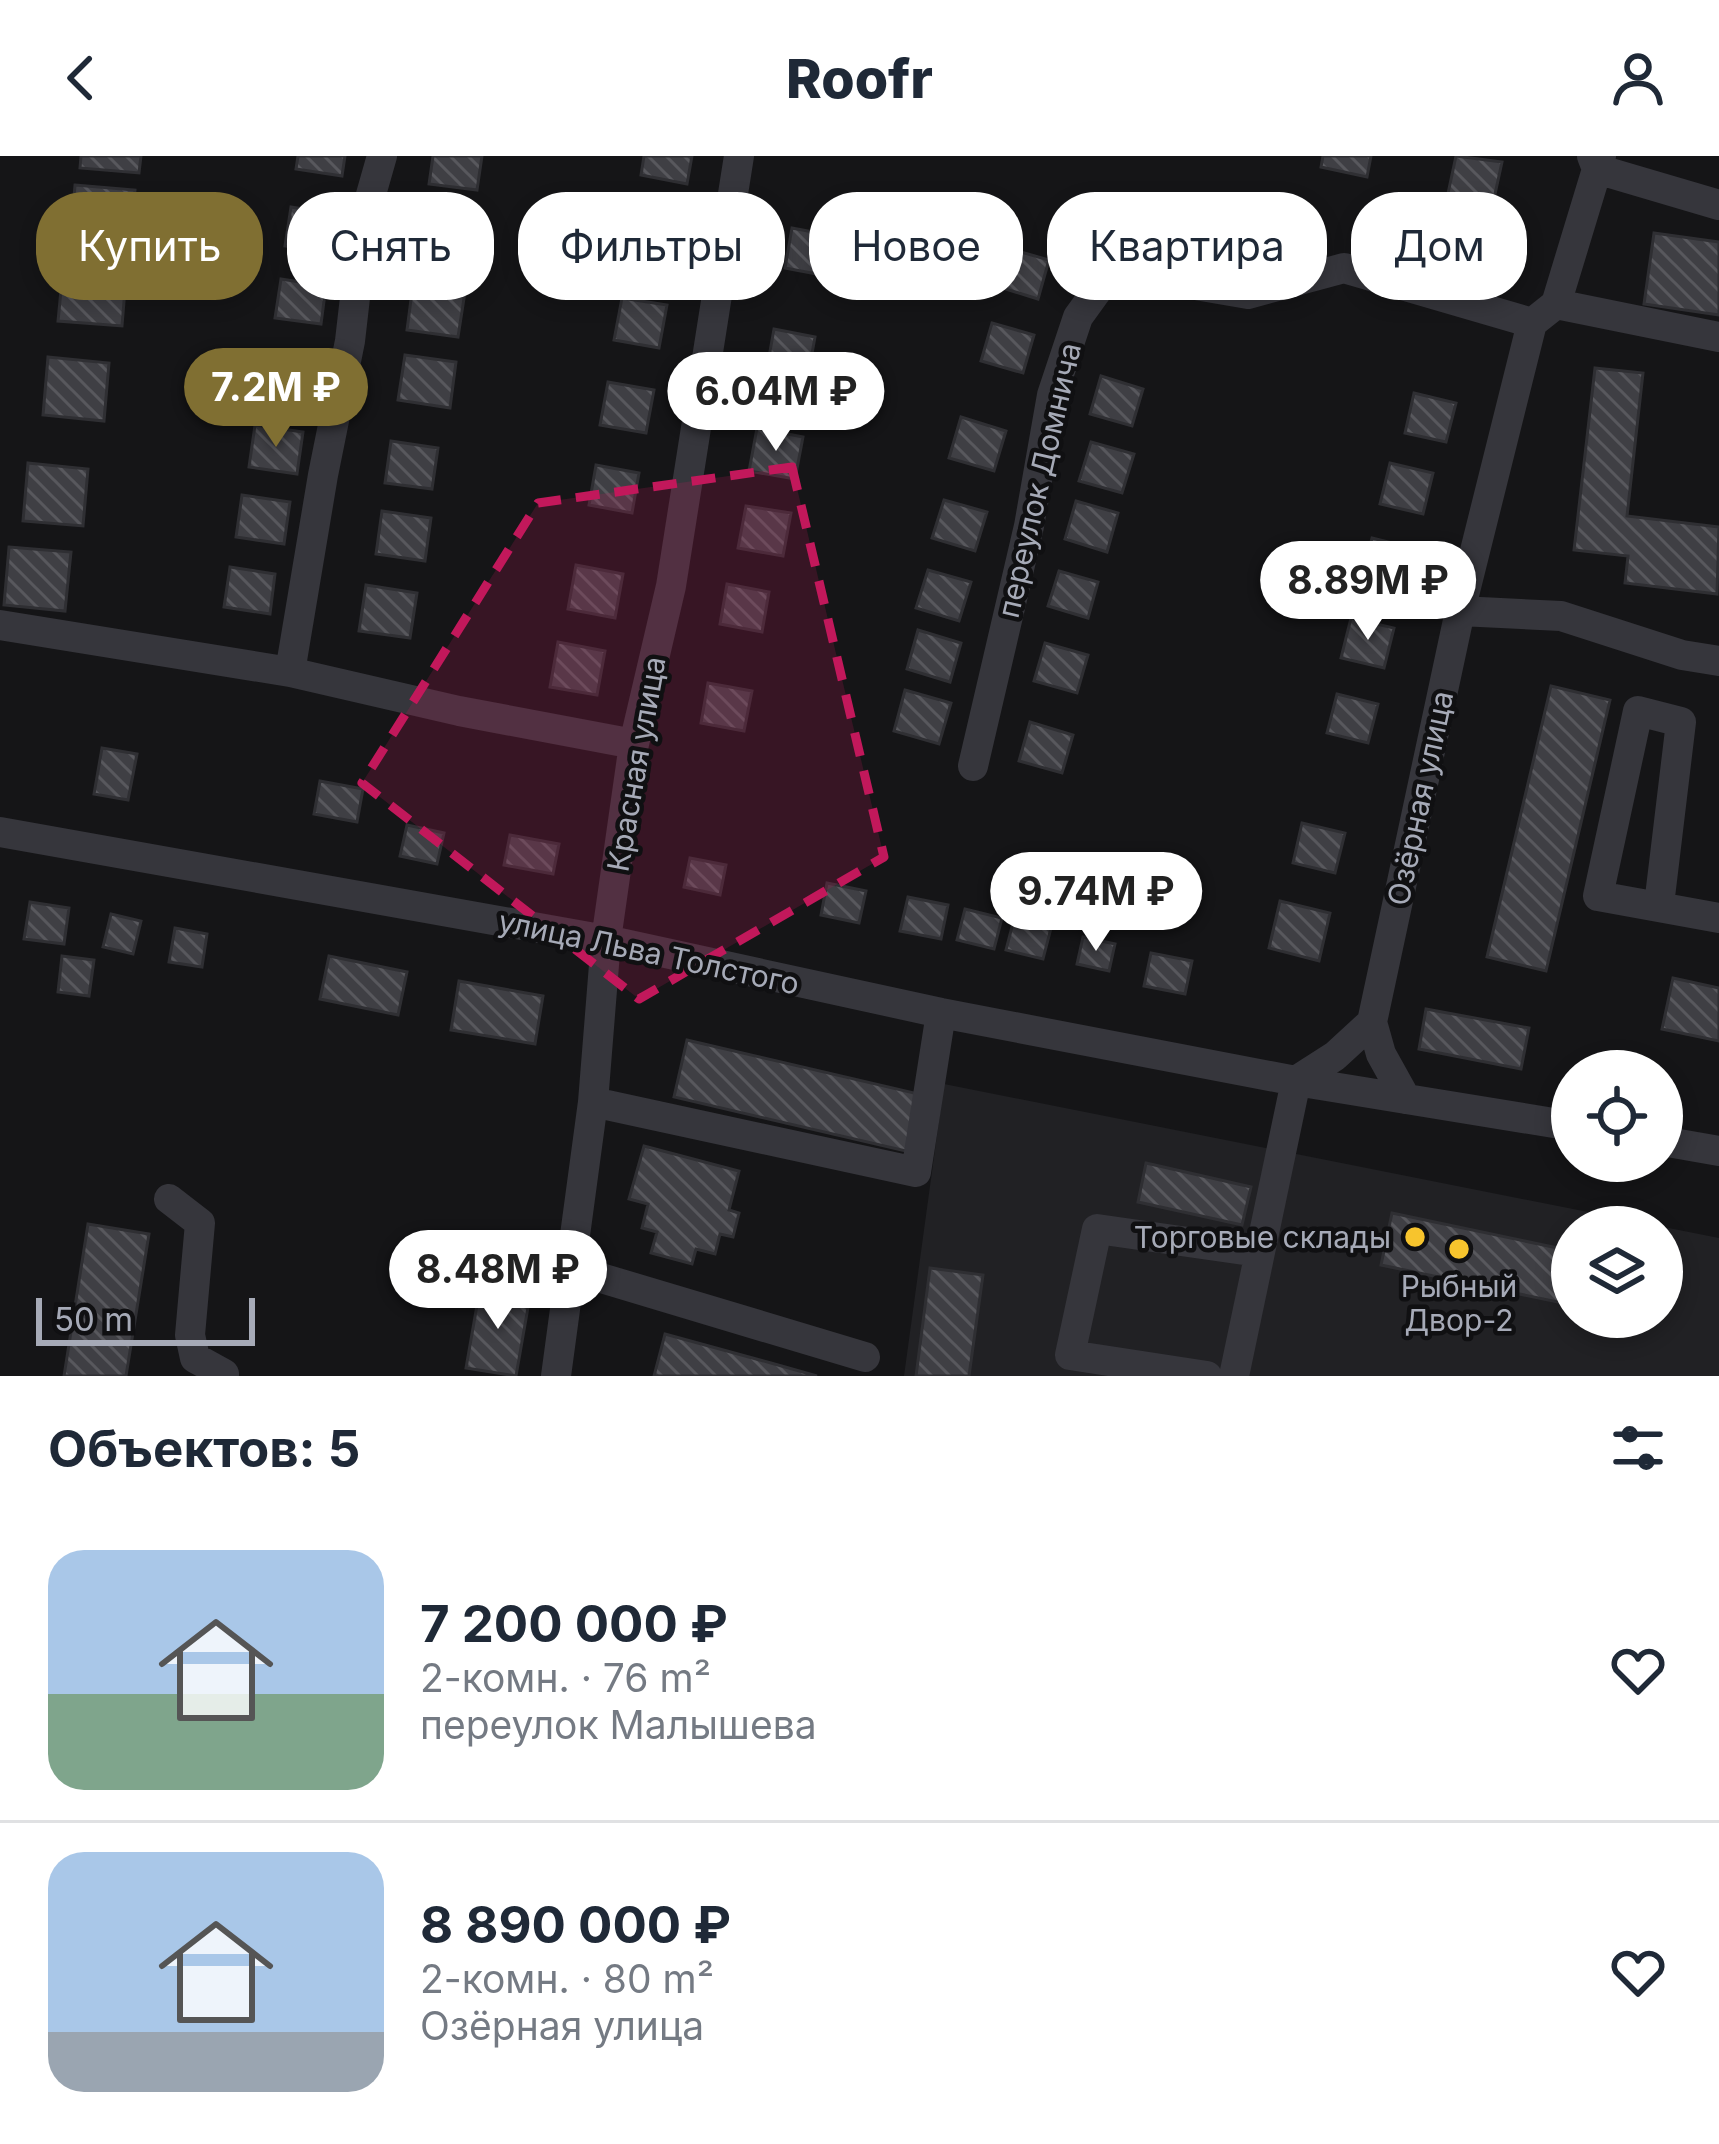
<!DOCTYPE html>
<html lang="ru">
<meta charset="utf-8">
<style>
:root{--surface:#fff;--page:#f2f2f3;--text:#1f2937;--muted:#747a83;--line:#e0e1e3;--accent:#806f32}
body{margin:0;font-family:Inter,sans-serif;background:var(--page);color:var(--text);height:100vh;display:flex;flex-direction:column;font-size:45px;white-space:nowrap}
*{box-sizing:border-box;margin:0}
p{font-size:39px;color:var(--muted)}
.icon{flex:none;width:66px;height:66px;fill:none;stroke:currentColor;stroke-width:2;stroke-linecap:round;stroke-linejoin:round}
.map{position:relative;height:1220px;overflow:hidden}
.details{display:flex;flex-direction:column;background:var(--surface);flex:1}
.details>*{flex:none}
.hud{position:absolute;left:36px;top:36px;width:1647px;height:108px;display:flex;gap:24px}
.buttons{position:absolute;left:1551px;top:894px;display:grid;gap:24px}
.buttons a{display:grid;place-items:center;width:132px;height:132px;border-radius:50%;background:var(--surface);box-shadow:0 6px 18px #0003;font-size:60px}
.scale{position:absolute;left:36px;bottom:30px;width:219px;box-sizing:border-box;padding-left:12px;border:6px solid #a6aab7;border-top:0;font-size:33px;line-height:42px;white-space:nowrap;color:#a6aab7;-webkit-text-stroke:9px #101012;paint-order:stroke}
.price{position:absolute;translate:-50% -102px;padding:0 27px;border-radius:42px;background:#fff;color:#222;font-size:39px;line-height:78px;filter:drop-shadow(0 3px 6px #0008)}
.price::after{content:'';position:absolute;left:50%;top:72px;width:36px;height:27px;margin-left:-18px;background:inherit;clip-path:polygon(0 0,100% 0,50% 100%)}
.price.selected{background:var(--accent);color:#fff}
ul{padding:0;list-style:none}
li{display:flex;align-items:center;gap:36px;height:300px;padding:0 48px}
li+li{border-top:3px solid var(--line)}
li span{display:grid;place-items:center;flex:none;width:336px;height:240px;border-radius:36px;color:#555}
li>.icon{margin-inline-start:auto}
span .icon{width:144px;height:144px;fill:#fffc;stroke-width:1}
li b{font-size:51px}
h2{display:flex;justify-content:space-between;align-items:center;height:144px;padding:0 48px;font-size:51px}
.tag{padding:0 42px;border-radius:48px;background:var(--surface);box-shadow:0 6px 18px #0003;font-size:42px;line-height:108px}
.tag.selected{background:var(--accent);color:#fff}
header{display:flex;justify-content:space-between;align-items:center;height:156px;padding:0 48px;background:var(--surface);font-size:54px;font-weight:800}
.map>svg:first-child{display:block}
.built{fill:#212124;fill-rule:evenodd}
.building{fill:url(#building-back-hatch);stroke:#2f2f33;stroke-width:3}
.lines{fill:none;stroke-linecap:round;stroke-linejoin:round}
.minor{stroke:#36363c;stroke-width:30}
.marked{fill:#c2185b;fill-opacity:0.2;stroke:#c2185b;stroke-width:9;stroke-dasharray:24 15;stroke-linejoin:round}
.poi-dot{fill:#f7c42d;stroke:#101012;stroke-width:4.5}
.labels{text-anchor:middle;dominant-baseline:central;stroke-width:9;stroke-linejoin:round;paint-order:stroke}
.street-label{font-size:30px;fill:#a6aab7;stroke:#101012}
.poi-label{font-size:30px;fill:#a6aab7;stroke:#101012;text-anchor:end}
</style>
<header><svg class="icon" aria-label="back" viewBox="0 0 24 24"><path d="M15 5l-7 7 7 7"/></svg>Roofr<svg class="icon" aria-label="person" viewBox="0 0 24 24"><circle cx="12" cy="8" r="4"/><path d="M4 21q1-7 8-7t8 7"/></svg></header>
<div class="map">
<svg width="1719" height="1220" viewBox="0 0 1719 1220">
<defs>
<pattern id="building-back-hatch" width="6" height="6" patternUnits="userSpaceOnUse" patternTransform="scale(3)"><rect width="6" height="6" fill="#3f3f44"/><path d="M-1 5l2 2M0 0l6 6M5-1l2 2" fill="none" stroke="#58585d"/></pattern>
</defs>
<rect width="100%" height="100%" fill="#151517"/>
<path class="built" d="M944 928 1719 1082V1220H904ZM1572 1071H1662V1161H1572Z"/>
<path class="building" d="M81 0H141L139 17 80 12Z
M298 0H345L342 20 296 13Z
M433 0H482L477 34 429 28Z
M644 0H692L687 28 641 19Z
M1323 0H1371L1367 21 1321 11Z
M1456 0 1502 6 1492 52 1447 42Z
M75 29 135 34 130 92 70 86Z
M291 51 336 58 330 96 285 90Z
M424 60 475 67 468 112 417 104Z
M632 65 679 74 671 118 624 110Z
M792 72 834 80 827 120 785 112Z
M1654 77 1719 86V159L1644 148Z
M1007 92 1049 104 1038 143 996 130Z
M64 103 127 109 122 170 58 165Z
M281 123 326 130 321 168 275 162Z
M413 128 465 136 458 181 407 174Z
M622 142 667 149 659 192 614 184Z
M992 167 1034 179 1023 217 981 205Z
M774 173 815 181 808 220 767 212Z
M263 199 311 206 305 247 257 240Z
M405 199 456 206 450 252 398 244Z
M48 201 109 207 104 265 43 259Z
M1595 212 1643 217 1627 360 1719 371 1717 438 1625 427 1628 400 1574 394Z
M1101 220 1143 233 1132 270 1090 258Z
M608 226 654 234 646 277 600 269Z
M1414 237 1456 247 1446 286 1405 277Z
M961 261 1006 275 994 315 949 302Z
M255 269 303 276 297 318 249 311Z
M757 272 803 281 795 323 749 315Z
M391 285 438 292 432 333 385 327Z
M1091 286 1134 298 1122 337 1079 325Z
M28 307 88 313 83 370 23 365Z
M1390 307 1433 317 1423 358 1380 348Z
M596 309 639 317 632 357 589 349Z
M242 339 290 346 284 388 236 381Z
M944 344 987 356 975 395 932 382Z
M1076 345 1118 357 1107 396 1065 383Z
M746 350 791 357 783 400 738 392Z
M382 355 431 362 425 405 376 398Z
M1372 382 1413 392 1404 431 1362 421Z
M9 391 71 396 65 455 4 449Z
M576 409 623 418 615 462 568 453Z
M230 411 275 418 270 458 224 451Z
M928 414 971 426 959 465 916 452Z
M1059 415 1098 426 1088 462 1048 450Z
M727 428 769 436 762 476 720 468Z
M366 429 417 437 410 482 359 475Z
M1351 462 1394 472 1384 512 1341 502Z
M918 474 961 487 950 526 907 513Z
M558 486 605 495 597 539 550 531Z
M1045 487 1088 499 1077 537 1034 525Z
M708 527 752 535 744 575 701 567Z
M1551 530 1610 544 1546 815 1487 801Z
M905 534 951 547 939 588 894 575Z
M1337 538 1378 548 1368 587 1327 577Z
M1030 566 1073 579 1062 617 1019 605Z
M102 592 137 598 128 644 94 638Z
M320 625 363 633 357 666 314 658Z
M1302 667 1345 677 1335 717 1293 707Z
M407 669 444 677 437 708 400 700Z
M510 679 559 688 553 718 504 709Z
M690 702 726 709 720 739 684 731Z
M827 727 866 735 859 767 821 759Z
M908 741 948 749 941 783 900 775Z
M1280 745 1330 757 1319 805 1269 792Z
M30 746 69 752 64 788 24 783Z
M965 753 1002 762 994 793 957 784Z
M111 758 141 765 133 798 103 791Z
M1014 763 1051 772 1043 803 1006 794Z
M175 772 207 778 202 811 169 806Z
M1083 781 1115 788 1109 815 1077 808Z
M1151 797 1192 805 1185 838 1144 830Z
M62 800 94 804 89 840 58 836Z
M329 800 407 816 398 859 320 843Z
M1673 822 1719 832V885L1662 873Z
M459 825 543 840 535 888 451 874Z
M1426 853 1529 872 1521 913 1419 893Z
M687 884 923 939 910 996 674 941Z
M644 990 739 1015 729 1054 739 1057 733 1081 720 1078 715 1098 696 1093 692 1108 651 1097 657 1076 642 1072 648 1048 629 1043Z
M1146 1007 1251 1031 1242 1069 1138 1046Z
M1392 1057 1572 1095V1149L1381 1109Z
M88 1068 149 1078 126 1220H64Z
M930 1112 983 1119 969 1220H916Z
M480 1132 530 1140 516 1220 466 1212Z
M665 1178 771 1207 817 1220H654Z"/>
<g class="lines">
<path class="minor" d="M1592 0 1597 13 1719 49
M1556 148 1719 181
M1460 455 1561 460 1682 499 1719 505
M0 469 290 516 459 555 634 588
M290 516 323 319 350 185 364 63 382 0
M973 610 1029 370 1052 239 1078 161 1104 125 1137 119 1248 138 1344 112 1532 167
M0 676 606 784 941 857 1296 925 1572 970
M1659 749 1681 566 1638 555 1598 740 1719 762
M1296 925 1335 900 1372 866
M1406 943 1381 898 1372 866 1460 455 1532 167 1556 148 1601 0
M593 946 916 1016 941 857
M1662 985 1719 995
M169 1043 200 1067 190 1179 195 1202 224 1218
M571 1113 865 1201
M556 1220 593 946 606 784 634 588 671 430 739 0
M1207 1220 1070 1199 1097 1073 1258 1096
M1234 1220 1296 925"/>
</g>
<path class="marked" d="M792 311 884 701 639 843 362 627 538 347Z"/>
<g class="poi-dot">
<circle cx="1415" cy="1081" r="12"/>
<circle cx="1459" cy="1093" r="12"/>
</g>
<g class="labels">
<g class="street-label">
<text transform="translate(1039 324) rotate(-77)">переулок Домнича</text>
<text transform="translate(636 608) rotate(-80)">Красная улица</text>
<text transform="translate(1420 642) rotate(-78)">Озёрная улица</text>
<text transform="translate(649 796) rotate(12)">улица Льва Толстого</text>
</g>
<g class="poi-label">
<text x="1391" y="1081">Торговые склады</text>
<text x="1459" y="1130" text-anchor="middle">Рыбный<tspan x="1459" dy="34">Двор-2</tspan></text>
</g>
</g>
</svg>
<div class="buttons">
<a><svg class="icon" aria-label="locate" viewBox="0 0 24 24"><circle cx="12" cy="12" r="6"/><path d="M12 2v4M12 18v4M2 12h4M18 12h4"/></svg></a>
<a><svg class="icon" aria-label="layers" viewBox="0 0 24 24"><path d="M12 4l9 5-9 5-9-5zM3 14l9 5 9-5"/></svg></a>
</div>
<div class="scale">50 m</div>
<b class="price selected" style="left:276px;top:294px">7.2M ₽</b>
<b class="price" style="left:776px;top:298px">6.04M ₽</b>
<b class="price" style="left:1368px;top:487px">8.89M ₽</b>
<b class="price" style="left:1096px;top:798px">9.74M ₽</b>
<b class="price" style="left:498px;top:1176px">8.48M ₽</b>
<div class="hud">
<a class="tag selected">Купить</a>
<a class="tag">Снять</a>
<a class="tag">Фильтры</a>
<a class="tag">Новое</a>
<a class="tag">Квартира</a>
<a class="tag">Дом</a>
</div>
</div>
<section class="details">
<h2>Объектов: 5<svg class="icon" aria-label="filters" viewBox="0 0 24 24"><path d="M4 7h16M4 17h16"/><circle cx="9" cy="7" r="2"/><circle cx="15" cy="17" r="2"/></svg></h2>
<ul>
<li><span style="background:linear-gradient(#a9c7e8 60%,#7fa58c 0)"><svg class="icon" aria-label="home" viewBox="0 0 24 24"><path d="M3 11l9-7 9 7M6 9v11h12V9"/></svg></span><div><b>7 200 000 ₽</b><p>2-комн. · 76 m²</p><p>переулок Малышева</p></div><svg class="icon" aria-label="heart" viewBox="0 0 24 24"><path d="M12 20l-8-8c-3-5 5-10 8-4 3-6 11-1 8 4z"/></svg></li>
<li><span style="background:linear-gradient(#a9c7e8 75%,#9aa5b1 0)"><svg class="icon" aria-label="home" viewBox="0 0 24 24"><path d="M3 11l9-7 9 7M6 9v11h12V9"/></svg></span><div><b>8 890 000 ₽</b><p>2-комн. · 80 m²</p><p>Озёрная улица</p></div><svg class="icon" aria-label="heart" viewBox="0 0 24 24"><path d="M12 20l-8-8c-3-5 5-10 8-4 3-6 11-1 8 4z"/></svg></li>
</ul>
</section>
